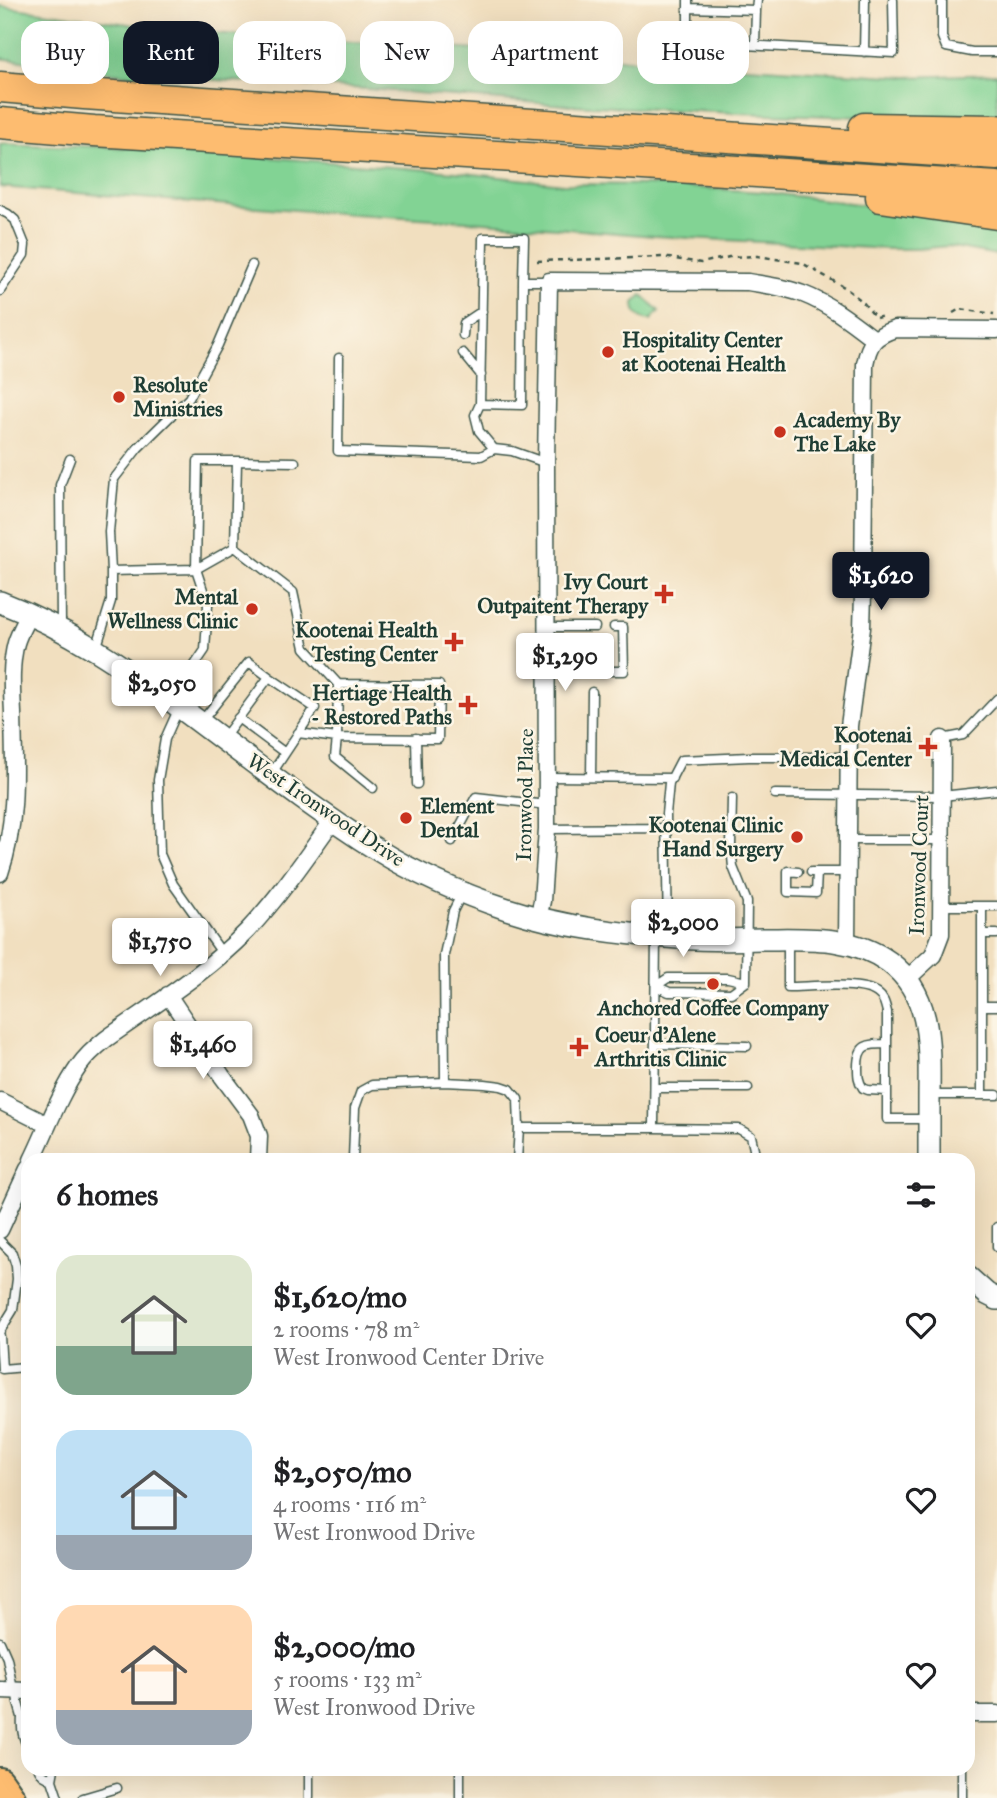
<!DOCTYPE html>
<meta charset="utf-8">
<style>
:root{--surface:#fff;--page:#f2f2f2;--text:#202124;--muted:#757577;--accent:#111827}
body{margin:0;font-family:"IM FELL Great Primer",serif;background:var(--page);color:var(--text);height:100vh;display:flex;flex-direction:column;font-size:26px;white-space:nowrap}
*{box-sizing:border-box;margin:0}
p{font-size:23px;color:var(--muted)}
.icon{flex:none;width:38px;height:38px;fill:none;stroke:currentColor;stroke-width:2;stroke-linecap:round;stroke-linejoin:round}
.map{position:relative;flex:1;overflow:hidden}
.panel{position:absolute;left:21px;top:1153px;width:954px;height:623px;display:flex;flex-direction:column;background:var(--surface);border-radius:21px;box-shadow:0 7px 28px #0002}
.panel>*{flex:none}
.guide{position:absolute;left:21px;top:21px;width:956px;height:63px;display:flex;gap:14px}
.price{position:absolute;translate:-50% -60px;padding:0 16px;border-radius:7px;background:#fff;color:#222;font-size:23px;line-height:46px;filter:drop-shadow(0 2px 4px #0008)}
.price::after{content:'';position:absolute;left:50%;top:42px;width:21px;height:16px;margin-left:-10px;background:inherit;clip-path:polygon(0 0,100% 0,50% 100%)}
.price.active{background:var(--accent);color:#fff}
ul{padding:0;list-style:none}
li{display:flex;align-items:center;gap:21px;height:175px;padding:0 35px}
li span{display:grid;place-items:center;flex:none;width:196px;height:140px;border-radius:21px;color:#555}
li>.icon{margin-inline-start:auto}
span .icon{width:84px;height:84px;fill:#fffc;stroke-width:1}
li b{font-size:30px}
h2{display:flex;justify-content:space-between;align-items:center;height:84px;padding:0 35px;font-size:30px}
.pill{padding:0 24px;border-radius:21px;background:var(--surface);box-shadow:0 7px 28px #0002;font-size:24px;line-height:63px}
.pill.active{background:var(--accent);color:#fff}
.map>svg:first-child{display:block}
.green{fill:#82d394;stroke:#508864;stroke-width:2}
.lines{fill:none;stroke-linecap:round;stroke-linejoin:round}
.service-casing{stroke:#3e5549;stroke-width:11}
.minor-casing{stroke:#3e5549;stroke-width:19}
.tertiary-casing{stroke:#3e5549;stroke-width:24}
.primary-casing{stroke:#3e5549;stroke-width:30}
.motorway-casing{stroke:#3e5549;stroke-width:33}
.path{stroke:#3e5549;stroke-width:2.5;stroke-dasharray:5 5;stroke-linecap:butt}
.service{stroke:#fff;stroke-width:8}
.minor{stroke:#fff;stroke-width:16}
.tertiary{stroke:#fff;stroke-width:21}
.primary{stroke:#fdbc6f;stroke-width:26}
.motorway{stroke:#fdbc6f;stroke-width:30}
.poi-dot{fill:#c8321e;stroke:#fcf5e5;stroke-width:2.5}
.labels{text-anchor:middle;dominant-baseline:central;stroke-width:5;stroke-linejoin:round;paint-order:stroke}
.poi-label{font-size:21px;font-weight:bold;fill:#1f3d34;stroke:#fcf5e5;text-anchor:end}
.street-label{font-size:21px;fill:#1f3d34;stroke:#fcf5e5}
</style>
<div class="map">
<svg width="997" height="1798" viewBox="0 0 997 1798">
<rect width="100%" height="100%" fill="#fcf5e5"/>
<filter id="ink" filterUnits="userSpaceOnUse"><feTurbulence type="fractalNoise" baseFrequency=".0143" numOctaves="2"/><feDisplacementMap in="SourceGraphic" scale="14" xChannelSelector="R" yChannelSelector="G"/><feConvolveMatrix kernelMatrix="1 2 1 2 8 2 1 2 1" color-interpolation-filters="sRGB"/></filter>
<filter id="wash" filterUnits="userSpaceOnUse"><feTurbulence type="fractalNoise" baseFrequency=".00686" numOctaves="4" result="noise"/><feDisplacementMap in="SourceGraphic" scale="28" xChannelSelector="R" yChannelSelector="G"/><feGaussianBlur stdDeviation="1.57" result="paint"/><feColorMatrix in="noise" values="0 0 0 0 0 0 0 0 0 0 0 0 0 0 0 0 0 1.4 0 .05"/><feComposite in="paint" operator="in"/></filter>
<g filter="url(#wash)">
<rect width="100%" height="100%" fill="#f1dfbf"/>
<path class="green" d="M0 6 178 31 906 77 997 74V121L737 113 551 104 368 89 129 75 0 58Z
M0 143 160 149 456 172 563 184 653 185 763 192 921 212 997 225V255L948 246 918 249H889L654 236 484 222 321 212 0 187Z
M642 295 659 311 651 320C641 320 634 314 634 303Z"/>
</g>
<g filter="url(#ink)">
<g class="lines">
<defs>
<path id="service" d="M688 0V8L756 10 757 0
M942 0V37L946 47 972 52H997
M688 8V42L894 53 893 0
M755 45 756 10
M864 52 865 0
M0 210 8 214 15 220 25 245 24 255 0 291
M523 281 522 405 480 404 483 238H524L523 281H549
M463 335 464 323 482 311
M463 353 481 375
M339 358 338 451 481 456 494 449
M480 404 475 415 479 431 494 449 512 451 546 463
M237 461 295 462
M235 547 293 592 305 648 338 684 337 738 438 739 439 685 338 684
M196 569 198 461H237L235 547
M196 569 235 547
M111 571 196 569 208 605 205 650 171 700
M61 627 60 485 70 459
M547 627H595
M96 649 111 601V571L109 532 114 479 138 448 189 398 218 345 252 265
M547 671H624L623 627H614
M269 677 315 708 272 773
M178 710 165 739 158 780 160 854 173 884 222 953
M238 718 285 753
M201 722 249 662 269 677 223 739
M298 733 337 738 335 757 373 788
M416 738 417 784
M942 739 963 735 997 699
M547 777 672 778
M591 777 592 692
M775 794 942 796 997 790
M732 798 731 846 733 867 747 902 746 982
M547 829 666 828
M848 840H942
M452 841 476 797 547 805
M798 872 788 871V892L816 893 817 872
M811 872H848
M941 906H997
M983 934H997
M668 936 666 814 669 783 681 760 749 757H848
M788 939V987C809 987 861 981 877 993 884 998 885 1004 887 1012V1119H927
M668 978H728L746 982 731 993 669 992 656 986Z
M982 1006V906
M655 1044 747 1046
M445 1082 444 955 453 911 461 895
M655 1088H748
M887 1091 868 1090 863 1088C858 1081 858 1075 858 1067 858 1044 867 1044 887 1044
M932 1095H997
M982 1095V1006H997
M519 1128H654L656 937
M654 1128 739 1129 751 1136 754 1149V1160
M355 1160 353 1158 355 1108 361 1091 372 1085 445 1082 485 1084 501 1086 510 1089 518 1099 519 1128 517 1160
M997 1227V1247
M0 1241 12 1253 16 1266 17 1279 13 1310 0 1331
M0 1336 2 1369 25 1367 28 1394
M0 1642 7 1658 13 1690
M17 1690 18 1703 22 1717
M28 1720 22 1717C21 1730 23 1737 28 1748
M39 1769 43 1775 52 1780
M54 1769 52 1780 58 1798
M83 1798 117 1788
M309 1798V1769
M460 1798V1769
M962 1798V1769"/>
<path id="minor" d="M0 873C18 821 14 768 13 713 12 691 10 665 16 643 19 633 25 623 29 614
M538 918 542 901 547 829 546 463 549 281 748 282C766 285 785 287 803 294 829 304 852 322 874 339
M847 943 849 726 862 628 863 594 865 364C869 343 874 336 895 329L997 330
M907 979 933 955 941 934 942 739
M168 995 222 1076 251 1115 259 1136 258 1160
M0 1101 48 1125
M32 1160C47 1129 59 1095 79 1066 86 1056 96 1047 106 1039 154 1005 206 973 247 931 279 897 306 858 333 820
M0 1230 28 1169
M0 1690 28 1691
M968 1714H997"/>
<path id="tertiary" d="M0 602C70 629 126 668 186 712 248 758 310 807 376 849 416 874 462 894 507 909 562 927 620 934 678 938 706 940 734 940 762 939 806 939 852 935 889 962 934 995 929 1051 929 1100 929 1120 929 1140 929 1160
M968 1277 987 1294 997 1299"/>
<path id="primary" d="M0 1781 12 1798"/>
<path id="motorway" d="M0 87 84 94 997 155
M0 123 94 131 997 187
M864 128 997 130
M881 197 997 214"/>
</defs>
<use href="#service" class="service-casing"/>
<use href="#minor" class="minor-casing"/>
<use href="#tertiary" class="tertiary-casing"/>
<use href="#primary" class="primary-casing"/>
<use href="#motorway" class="motorway-casing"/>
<path class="path" d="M537 261 663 257 701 263 729 257 757 256 802 263 844 287 862 301 876 318 883 316
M953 313 960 309 994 314"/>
<use href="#service" class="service"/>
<use href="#minor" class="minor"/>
<use href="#tertiary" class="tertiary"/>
<use href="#primary" class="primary"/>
<use href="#motorway" class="motorway"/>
</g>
</g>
<g class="poi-dot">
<circle cx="608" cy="352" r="7"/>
<circle cx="119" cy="397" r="7"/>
<circle cx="780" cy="432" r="7"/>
<path d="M660.5 583.5h7v7h7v7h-7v7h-7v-7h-7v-7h7z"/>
<circle cx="252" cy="609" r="7"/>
<path d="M450.5 631.5h7v7h7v7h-7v7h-7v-7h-7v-7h7z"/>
<path d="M464.5 694.5h7v7h7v7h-7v7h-7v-7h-7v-7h7z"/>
<path d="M924.5 736.5h7v7h7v7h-7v7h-7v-7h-7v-7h7z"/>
<circle cx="406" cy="818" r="7"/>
<circle cx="797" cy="837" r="7"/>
<circle cx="713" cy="984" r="7"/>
<path d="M575.5 1036.5h7v7h7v7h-7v7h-7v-7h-7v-7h7z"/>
</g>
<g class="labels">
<g class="poi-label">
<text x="622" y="340" text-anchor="start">Hospitality Center<tspan x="622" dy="24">at Kootenai Health</tspan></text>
<text x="133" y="385" text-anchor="start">Resolute<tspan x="133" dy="24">Ministries</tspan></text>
<text x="794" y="420" text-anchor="start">Academy By<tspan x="794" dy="24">The Lake</tspan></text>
<text x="648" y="582">Ivy Court<tspan x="648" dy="24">Outpaitent Therapy</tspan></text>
<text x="238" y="597">Mental<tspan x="238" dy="24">Wellness Clinic</tspan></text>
<text x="438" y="630">Kootenai Health<tspan x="438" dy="24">Testing Center</tspan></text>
<text x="452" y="693">Hertiage Health<tspan x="452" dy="24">- Restored Paths</tspan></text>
<text x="912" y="735">Kootenai<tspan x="912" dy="24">Medical Center</tspan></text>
<text x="420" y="806" text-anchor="start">Element<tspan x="420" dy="24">Dental</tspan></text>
<text x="783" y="825">Kootenai Clinic<tspan x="783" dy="24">Hand Surgery</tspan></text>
<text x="713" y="1008" text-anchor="middle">Anchored Coffee Company</text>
<text x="595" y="1035" text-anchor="start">Coeur d'Alene<tspan x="595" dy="24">Arthritis Clinic</tspan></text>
</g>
<g class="street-label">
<text transform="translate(525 795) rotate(-89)">Ironwood Place</text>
<text transform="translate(326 810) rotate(34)">West Ironwood Drive</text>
<text transform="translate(919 865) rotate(-88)">Ironwood Court</text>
</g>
</g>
</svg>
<b class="price active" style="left:881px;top:612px">$1,620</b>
<b class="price" style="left:565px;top:693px">$1,290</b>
<b class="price" style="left:162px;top:720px">$2,050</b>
<b class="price" style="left:683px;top:959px">$2,000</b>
<b class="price" style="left:160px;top:978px">$1,750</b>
<b class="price" style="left:203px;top:1081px">$1,460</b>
<div class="guide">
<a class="pill">Buy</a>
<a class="pill active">Rent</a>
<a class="pill">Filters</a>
<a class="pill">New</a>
<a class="pill">Apartment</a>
<a class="pill">House</a>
</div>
<section class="panel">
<h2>6 homes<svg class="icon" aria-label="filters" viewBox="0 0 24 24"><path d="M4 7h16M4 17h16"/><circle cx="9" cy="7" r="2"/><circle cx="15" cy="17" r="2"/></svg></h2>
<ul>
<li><span style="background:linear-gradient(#dfe7d0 65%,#7fa58c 0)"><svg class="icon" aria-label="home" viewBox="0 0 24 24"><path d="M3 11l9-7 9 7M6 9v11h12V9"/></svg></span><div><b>$1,620/mo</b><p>2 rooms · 78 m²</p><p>West Ironwood Center Drive</p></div><svg class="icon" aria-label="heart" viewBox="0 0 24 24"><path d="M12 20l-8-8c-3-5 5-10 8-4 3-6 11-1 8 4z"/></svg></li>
<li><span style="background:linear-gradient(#bfe0f5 75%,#9aa5b1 0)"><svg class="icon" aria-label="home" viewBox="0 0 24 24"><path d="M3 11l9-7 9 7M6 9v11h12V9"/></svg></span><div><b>$2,050/mo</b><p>4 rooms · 116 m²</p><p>West Ironwood Drive</p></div><svg class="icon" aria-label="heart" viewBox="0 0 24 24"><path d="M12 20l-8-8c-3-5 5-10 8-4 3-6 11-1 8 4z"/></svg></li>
<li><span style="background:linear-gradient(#ffd9b3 75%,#9aa5b1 0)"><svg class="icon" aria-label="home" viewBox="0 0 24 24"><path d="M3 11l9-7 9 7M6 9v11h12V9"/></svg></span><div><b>$2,000/mo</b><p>5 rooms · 133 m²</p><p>West Ironwood Drive</p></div><svg class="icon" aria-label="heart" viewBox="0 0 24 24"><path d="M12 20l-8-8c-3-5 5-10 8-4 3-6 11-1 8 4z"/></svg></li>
</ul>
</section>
</div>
